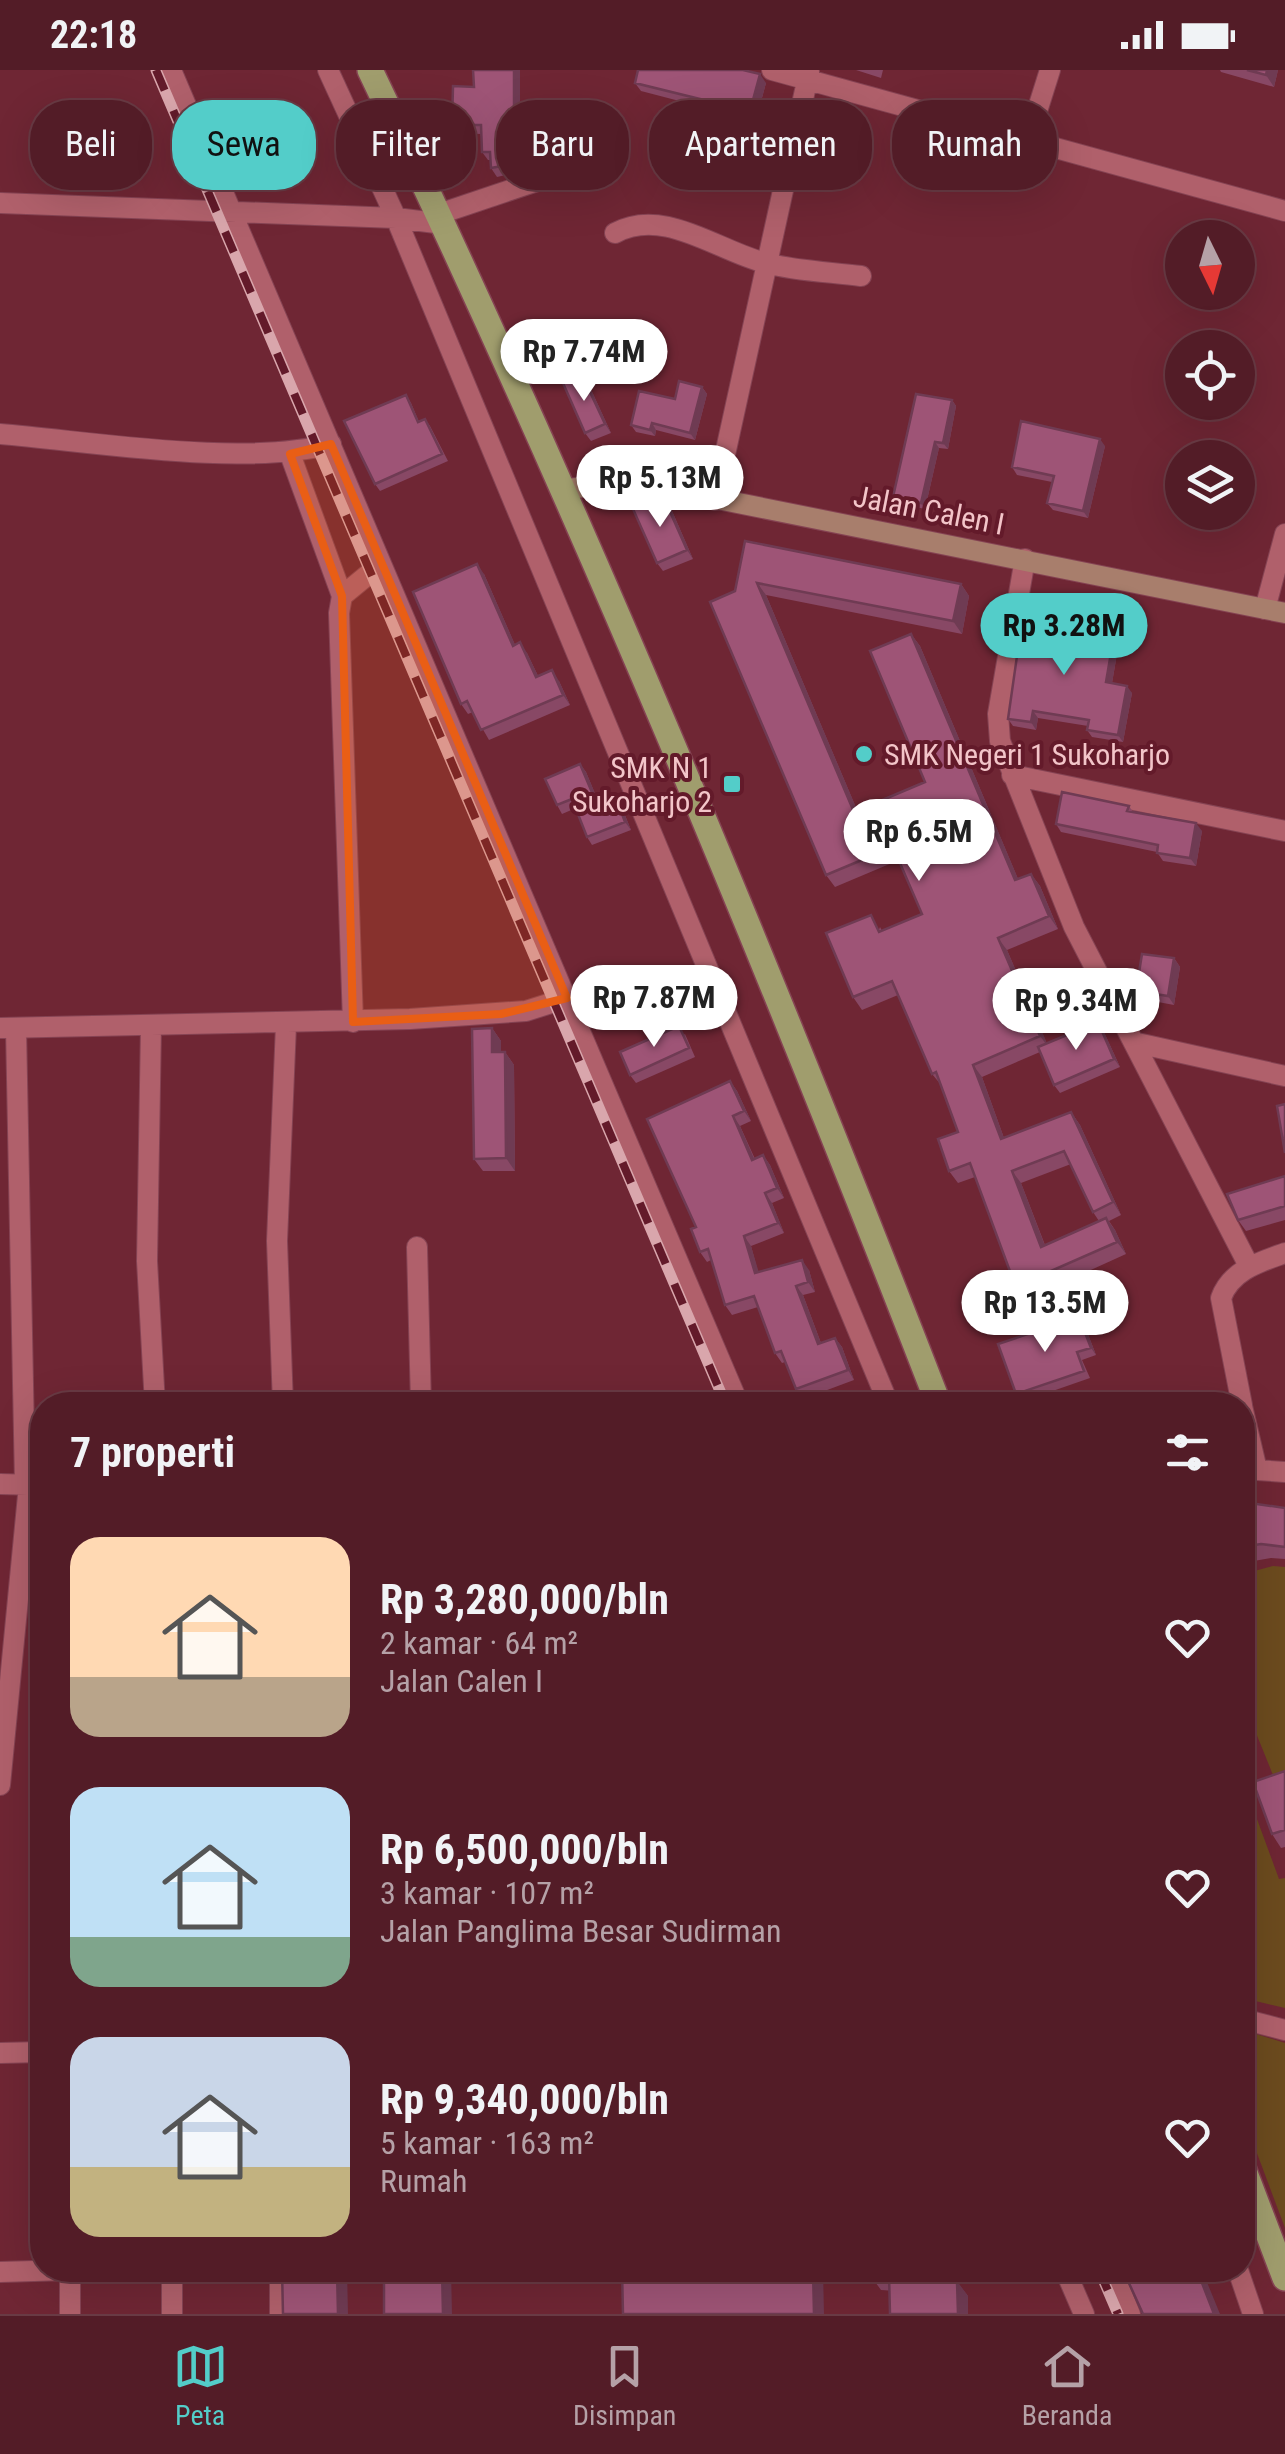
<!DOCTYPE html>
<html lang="id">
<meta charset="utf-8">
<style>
:root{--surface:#531c27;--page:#5c2933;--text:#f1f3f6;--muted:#b5a1a7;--line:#693a44;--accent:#53cdc9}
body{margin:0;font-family:"Roboto Condensed",sans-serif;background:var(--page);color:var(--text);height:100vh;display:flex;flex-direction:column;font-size:38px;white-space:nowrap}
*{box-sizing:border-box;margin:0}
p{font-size:32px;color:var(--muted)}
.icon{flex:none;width:55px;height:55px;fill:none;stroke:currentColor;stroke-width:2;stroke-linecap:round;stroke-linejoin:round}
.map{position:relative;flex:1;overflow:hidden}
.panel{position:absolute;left:30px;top:1322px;width:1225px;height:890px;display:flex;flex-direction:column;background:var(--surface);border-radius:40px;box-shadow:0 10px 40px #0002,0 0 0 2px var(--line)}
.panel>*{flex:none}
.banner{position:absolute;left:30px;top:30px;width:1225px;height:90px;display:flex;gap:20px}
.needle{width:65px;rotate:175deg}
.fabs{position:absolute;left:1165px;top:150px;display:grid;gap:20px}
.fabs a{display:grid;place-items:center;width:90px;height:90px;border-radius:50%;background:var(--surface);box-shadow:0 10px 40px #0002,0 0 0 2px var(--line);font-size:50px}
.price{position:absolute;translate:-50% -85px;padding:0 22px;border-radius:35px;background:#fff;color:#222;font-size:32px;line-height:65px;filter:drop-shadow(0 2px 5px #0008)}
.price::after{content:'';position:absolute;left:50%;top:60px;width:30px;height:22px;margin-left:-15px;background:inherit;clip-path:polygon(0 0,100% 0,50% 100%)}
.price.selected{background:var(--accent);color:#111}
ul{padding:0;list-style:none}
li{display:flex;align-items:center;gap:30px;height:250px;padding:0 40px}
li span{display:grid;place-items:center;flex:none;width:280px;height:200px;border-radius:30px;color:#555}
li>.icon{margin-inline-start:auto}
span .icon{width:120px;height:120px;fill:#fffc;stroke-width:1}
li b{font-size:42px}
h2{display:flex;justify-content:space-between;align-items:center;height:120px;padding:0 40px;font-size:42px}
.chip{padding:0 35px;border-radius:40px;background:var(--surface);box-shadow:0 10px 40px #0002,0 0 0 2px var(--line);font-size:35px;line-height:90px}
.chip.selected{background:var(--accent);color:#111}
.status{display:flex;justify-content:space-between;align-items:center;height:70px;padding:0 50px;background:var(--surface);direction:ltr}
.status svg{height:28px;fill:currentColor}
.menu{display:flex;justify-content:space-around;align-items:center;height:140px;border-top:2px solid var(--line);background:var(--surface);font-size:28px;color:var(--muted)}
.menu a{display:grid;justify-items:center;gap:5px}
.menu .selected{color:var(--accent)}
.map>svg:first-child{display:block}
.green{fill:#6c4b1e}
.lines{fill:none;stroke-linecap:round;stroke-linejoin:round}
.street-casing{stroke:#854353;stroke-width:22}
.secondary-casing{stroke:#854353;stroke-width:22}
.primary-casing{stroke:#854353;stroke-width:28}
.street{stroke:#b0606b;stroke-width:20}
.secondary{stroke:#a87e6c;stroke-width:20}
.primary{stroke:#a09d6d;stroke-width:25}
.rail-casing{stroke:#d9a6ac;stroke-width:11}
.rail{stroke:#631a2a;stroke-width:8;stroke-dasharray:22;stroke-linecap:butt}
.wall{fill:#884865;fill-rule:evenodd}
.shaded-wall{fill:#6f3b53}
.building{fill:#9e5476;stroke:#6f3b53;stroke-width:2.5}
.marked{fill:#e95e15;fill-opacity:0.2;stroke:#e95e15;stroke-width:8;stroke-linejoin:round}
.poi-dot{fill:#53cdc9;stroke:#631a2a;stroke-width:4}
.labels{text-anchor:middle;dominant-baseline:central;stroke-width:8;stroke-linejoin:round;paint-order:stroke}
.street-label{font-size:30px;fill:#f3c5c9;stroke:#631a2a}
.poi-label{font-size:30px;fill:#f3c5c9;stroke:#631a2a;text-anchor:start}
</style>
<div class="status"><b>22:18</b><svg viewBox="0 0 49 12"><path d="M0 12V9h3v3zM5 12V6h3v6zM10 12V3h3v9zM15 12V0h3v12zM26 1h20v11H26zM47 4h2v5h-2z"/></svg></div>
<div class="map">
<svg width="1285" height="2244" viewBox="0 0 1285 2244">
<rect width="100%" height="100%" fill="#6f2634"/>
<path class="green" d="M1273 1496 1285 1497V1706L1275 1710 1243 1631V1504Z
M1243 1711 1279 1809 1285 1808V1938L1243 1928Z
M1243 1960 1285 1973V2158L1243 2046Z"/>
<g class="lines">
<defs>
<path id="street" d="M171 0 739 1335
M328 0 396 148 889 1335
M772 0 1285 141
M1028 70 1050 0
M0 133 396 148 444 154
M439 144 546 108
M615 163C664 136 719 182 766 193 796 201 830 202 861 206
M0 364C95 372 242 397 331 374
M290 384 342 526
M715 430 809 2
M1025 489 998 644 1000 671 1074 857 1249 1196
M1265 539 1285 464
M1012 705 1285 761
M353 952 339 543 342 526 381 494
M151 956 147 1191 155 1335
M0 958 410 949 526 941 567 928
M16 958 25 1415
M1137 973 1285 1006
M417 1177 421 1335
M283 1335 277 1171 286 955
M1242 1335 1221 1228C1231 1200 1260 1192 1285 1183
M1242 1336 1257 1400
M1242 1399 1285 1402
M0 1414 36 1415
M0 1715 29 1415
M1242 1949 1285 1960
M0 1983 42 1982
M70 2200V2244
M1065 2200 1084 2244
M1112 2200 1130 2244
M1238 2200 1253 2244
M0 2202 68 2200
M172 2244V2200
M280 2244V2200"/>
<path id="secondary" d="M561 420 622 412 643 414 1285 543"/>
<path id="primary" d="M370 0C579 436 764 884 939 1335
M1242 2095 1285 2208"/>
</defs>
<use href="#street" class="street-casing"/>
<use href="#secondary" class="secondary-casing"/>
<use href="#primary" class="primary-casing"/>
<use href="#street" class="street"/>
<use href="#secondary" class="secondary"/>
<use href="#primary" class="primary"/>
<defs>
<path id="rail" d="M156 0 726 1335
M1099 2200 1118 2244"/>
</defs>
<use href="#rail" class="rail-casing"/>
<use href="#rail" class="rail"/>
</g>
<path class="wall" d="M473 0H520V62L572 69 573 92 523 95V101L497 107 491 98V90H488L482 82 481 64 458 63 452 55 474 17Z
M856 0H883L881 8Z
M1220 0H1278L1274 17 1221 2Z
M635 13H766L753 61 715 51 709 43 710 39 641 21Z
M582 305 588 313 611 363 591 371 585 363Z
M702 317 707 324 695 370 656 360 655 366 636 362 631 355 675 329Z
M406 325 411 333 419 352 425 349 430 356 448 391 380 421 375 414Z
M952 330 956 336 948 379 939 378 925 439 897 433 893 427Z
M1105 376 1088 448 1053 440 1047 433 1052 412 1017 405 1012 397Z
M669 434 693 489 663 501 657 493Z
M745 471 961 514 969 526 962 564 766 525 857 740 925 712 911 564 920 576 1018 809 1031 804 1040 816 1058 859 1007 880 1047 974 1103 960 1120 997 1060 1023 1054 1015 1040 982 982 1007 1004 1068 1071 1042 1080 1055 1121 1145 1109 1151 1115 1160 1126 1184 1060 1214 1063 1221 1027 1235 1018 1223 975 1107 958 1113 949 1101 958 1062 942 1016 932 1004 898 925 862 940 853 927 880 857 882 861 922 844 899 790 835 817 826 805 735 521ZM1071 1094 1093 1142 1099 1151 1045 1175 1021 1113Z
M484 504 515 575 527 583 538 606 559 611 570 635 489 670 473 642 468 644 461 634Z
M1057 550 1054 565 1112 577 1117 584 1112 613 1132 623 1123 672 1092 667 1087 660 1088 656 1038 648 1036 660 1013 656 1008 649Z
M580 694 586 702 598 731 620 733 631 760 592 775 587 767 576 738 562 744 557 735Z
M1129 736 1133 742 1202 761 1196 796 1163 791 1157 782 1061 762 1056 754Z
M1174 888 1180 897 1174 935 1142 929 1136 921Z
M492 958 501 971V982H505L514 995 515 1101H483L474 1089Z
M685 964 695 987 636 1013 630 1005Z
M730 1011 737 1021 751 1051 740 1056 755 1089 763 1085 770 1095 784 1128 772 1133 784 1163 751 1176 758 1202 809 1200 815 1222 803 1225 821 1273 835 1268 842 1277 854 1310 803 1329 796 1319 785 1292 782 1293 775 1283 758 1237 732 1245 725 1235 711 1190 707 1192 700 1182 696 1157Z
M1285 1106V1150L1246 1161 1238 1150Z
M1079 1247 1084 1254 1096 1285 1082 1290 1090 1308 1021 1332 1016 1324Z
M1242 1432 1285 1438V1489L1271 1488 1242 1493Z
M1285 1701V1777L1281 1778 1272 1764Z
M870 2200 956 2211 968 2226 881 2220 870 2205Z"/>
<path class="shaded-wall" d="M514 0H520V71L514 63Z
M1267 0H1278L1274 17 1266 5Z
M760 4 766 13 753 61 747 52Z
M566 60 572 69 573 92 567 84Z
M582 305 588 313 611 363 605 354Z
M702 317 707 324 695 370 690 363Z
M952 330 956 336 948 379 943 373Z
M652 353 656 360 655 366 650 360Z
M1100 369 1105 376 1088 448 1083 441Z
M935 372 939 378 925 439 921 433Z
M663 426 669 434 693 489 687 480Z
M477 494 484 504 520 586 513 576Z
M757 513 766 525 863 754 854 742Z
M961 514 969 526 962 564 953 551Z
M1052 542 1057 550 1053 570 1048 563Z
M911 564 920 576 1024 823 1015 810Z
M520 572 527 583 544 618 536 607Z
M1112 577 1117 584 1111 619 1106 612Z
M552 600 559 611 570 635 563 625Z
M1127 616 1132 623 1123 672 1118 665Z
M1033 641 1038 648 1036 660 1031 652Z
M580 694 586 702 602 740 596 732Z
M615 725 620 733 631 760 625 752Z
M1196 753 1202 761 1196 796 1190 788Z
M1031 804 1040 816 1058 859 1049 846Z
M998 868 1007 880 1049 978 1040 966Z
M1174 888 1180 897 1174 935 1168 926Z
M1098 952 1103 960 1120 997 1114 989Z
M492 958 501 971V995L492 982Z
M505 982 514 995 515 1101 506 1088Z
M973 995 982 1007 1009 1082 1001 1069Z
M730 1011 737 1021 751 1051 744 1041Z
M1071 1042 1080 1055 1121 1145 1113 1132Z
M733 1046 740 1056 759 1100 752 1090Z
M763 1085 770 1095 784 1128 777 1118Z
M1012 1101 1021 1113 1050 1189 1041 1177Z
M765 1123 772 1133 784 1163 778 1153Z
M1106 1148 1115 1160 1126 1184 1117 1172Z
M744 1166 751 1176 762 1213 755 1203Z
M802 1190 809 1200 815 1222 808 1212Z
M796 1216 803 1225 825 1284 818 1274Z
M1079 1247 1084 1254 1096 1285 1091 1278Z
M835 1268 842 1277 854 1310 848 1300Z
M337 2200H347L348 2244H338Z
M442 2200H451L452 2244H443Z
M813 2200H823L824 2244H814Z
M946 2200H956L957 2226 946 2211Z
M1197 2200H1202L1220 2244H1214Z
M957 2211 968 2226V2244H958Z"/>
<path class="building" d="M473 0H514V63L566 60 567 84 517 87 518 93 491 98 490 82H482L481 55H452L453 16 474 17Z
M638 0H743L760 4 747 52 709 43 712 32 635 13Z
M1247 0H1267L1266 5Z
M582 305 605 354 585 363 563 313Z
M679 311 702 317 690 363 652 353 650 360 631 355 639 321 675 329Z
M916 324 952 330 943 373 935 372 921 433 893 427Z
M406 325 418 352 425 349 442 384 375 414 344 351Z
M1021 351 1100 369 1083 441 1047 433 1054 406 1012 397Z
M663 426 687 480 657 493 633 439Z
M745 471 961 514 953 551 757 513 854 742 925 712 870 581 911 564 1015 810 1031 804 1049 846 998 868 1040 966 973 995 1001 1069 1071 1042 1113 1132 1093 1142 1064 1081 1012 1101 1041 1177 1106 1148 1117 1172 1051 1201 1054 1209 1018 1223 970 1093 949 1101 938 1069 958 1062 936 1002 932 1004 892 911 853 927 826 863 871 845 879 862 922 844 893 777 826 805 710 532 735 521Z
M477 494 513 576 520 572 536 607 552 600 563 625 481 660 467 631 461 634 413 522Z
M1024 537 1052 542 1048 563 1112 577 1106 612 1127 616 1118 665 1087 660 1089 650 1033 641 1031 652 1008 649Z
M580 694 596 732 615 725 625 752 587 767 572 729 557 735 545 709Z
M1062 722 1129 736 1127 741 1196 753 1190 788 1157 783 1158 775 1056 754Z
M1142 884 1174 888 1168 926 1136 921Z
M1098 952 1114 989 1054 1015 1038 977Z
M679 956 689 978 630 1005 620 982Z
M492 958V982H505L506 1088 474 1089 472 959Z
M730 1011 744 1041 733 1046 752 1090 763 1085 777 1118 765 1123 778 1153 744 1166 755 1203 802 1190 808 1212 796 1216 818 1274 835 1268 848 1300 796 1319 781 1281 775 1283 754 1226 725 1235 708 1179 700 1182 691 1159 696 1157 647 1049Z
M1285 1034V1083L1277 1036Z
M1285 1106V1136L1238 1150 1227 1124Z
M1079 1247 1091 1278 1077 1282 1084 1301 1016 1324 998 1274Z
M1243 1432 1285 1438V1477L1261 1474 1242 1477Z
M1285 1701V1760L1272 1764 1253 1712Z
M282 2200H337L338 2244H283Z
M384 2200H442L443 2244H384Z
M622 2200H813L814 2244H623Z
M870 2200H946V2211H957L958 2244H890L889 2205H870Z
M1123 2200H1197L1214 2244H1143Z"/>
<path class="marked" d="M331 374 567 928 501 944 353 952 342 526 290 384Z"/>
<g class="poi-dot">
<circle cx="864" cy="684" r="10"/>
<rect x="722" y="704" width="20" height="20" rx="5"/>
</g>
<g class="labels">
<g class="street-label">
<text transform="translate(929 440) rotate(11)">Jalan Calen I</text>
</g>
<g class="poi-label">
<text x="884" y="684">SMK Negeri 1 Sukoharjo</text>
<text x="712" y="697" text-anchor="end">SMK N 1<tspan x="712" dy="34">Sukoharjo 2</tspan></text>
</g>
</g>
</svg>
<div class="fabs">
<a><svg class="needle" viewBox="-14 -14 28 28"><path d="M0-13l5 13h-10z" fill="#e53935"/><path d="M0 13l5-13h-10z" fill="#b5a1a7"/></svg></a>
<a><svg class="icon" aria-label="locate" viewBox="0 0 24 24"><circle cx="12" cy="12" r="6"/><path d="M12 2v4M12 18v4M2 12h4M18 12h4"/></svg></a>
<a><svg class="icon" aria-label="layers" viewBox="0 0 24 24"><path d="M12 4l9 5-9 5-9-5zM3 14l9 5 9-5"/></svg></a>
</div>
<b class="price" style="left:584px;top:334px">Rp 7.74M</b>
<b class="price" style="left:660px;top:460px">Rp 5.13M</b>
<b class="price selected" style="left:1064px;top:608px">Rp 3.28M</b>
<b class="price" style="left:919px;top:814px">Rp 6.5M</b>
<b class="price" style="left:654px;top:980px">Rp 7.87M</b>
<b class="price" style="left:1076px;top:983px">Rp 9.34M</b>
<b class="price" style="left:1045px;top:1285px">Rp 13.5M</b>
<div class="banner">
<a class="chip">Beli</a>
<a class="chip selected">Sewa</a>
<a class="chip">Filter</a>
<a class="chip">Baru</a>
<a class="chip">Apartemen</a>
<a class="chip">Rumah</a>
</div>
<section class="panel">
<h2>7 properti<svg class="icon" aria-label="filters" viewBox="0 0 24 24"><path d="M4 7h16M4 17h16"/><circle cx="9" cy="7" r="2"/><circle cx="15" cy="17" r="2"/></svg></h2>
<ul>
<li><span style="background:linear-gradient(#ffd9b3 70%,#b9a48a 0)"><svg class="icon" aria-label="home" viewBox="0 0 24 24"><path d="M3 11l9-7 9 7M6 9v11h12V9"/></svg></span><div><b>Rp 3,280,000/bln</b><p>2 kamar · 64 m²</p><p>Jalan Calen I</p></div><svg class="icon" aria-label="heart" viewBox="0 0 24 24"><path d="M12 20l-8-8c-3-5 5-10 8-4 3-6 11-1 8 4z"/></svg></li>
<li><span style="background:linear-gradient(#bfe0f5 75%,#7fa58c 0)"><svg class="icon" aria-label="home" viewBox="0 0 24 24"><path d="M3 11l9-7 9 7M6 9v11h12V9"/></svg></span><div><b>Rp 6,500,000/bln</b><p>3 kamar · 107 m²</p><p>Jalan Panglima Besar Sudirman</p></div><svg class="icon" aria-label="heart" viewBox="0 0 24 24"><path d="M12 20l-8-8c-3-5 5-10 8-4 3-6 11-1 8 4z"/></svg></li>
<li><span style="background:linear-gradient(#c9d6e8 65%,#c2b280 0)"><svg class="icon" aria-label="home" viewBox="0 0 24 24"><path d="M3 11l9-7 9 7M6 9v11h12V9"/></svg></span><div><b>Rp 9,340,000/bln</b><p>5 kamar · 163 m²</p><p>Rumah</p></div><svg class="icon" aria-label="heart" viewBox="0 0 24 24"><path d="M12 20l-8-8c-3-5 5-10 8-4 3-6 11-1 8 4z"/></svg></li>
</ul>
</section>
</div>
<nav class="menu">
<a class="selected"><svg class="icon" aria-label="map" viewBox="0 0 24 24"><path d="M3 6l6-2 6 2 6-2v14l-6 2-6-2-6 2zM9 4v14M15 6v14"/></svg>Peta</a>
<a><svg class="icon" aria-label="saved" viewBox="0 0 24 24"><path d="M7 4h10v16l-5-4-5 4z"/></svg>Disimpan</a>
<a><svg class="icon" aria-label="home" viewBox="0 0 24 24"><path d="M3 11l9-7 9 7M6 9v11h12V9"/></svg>Beranda</a>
</nav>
